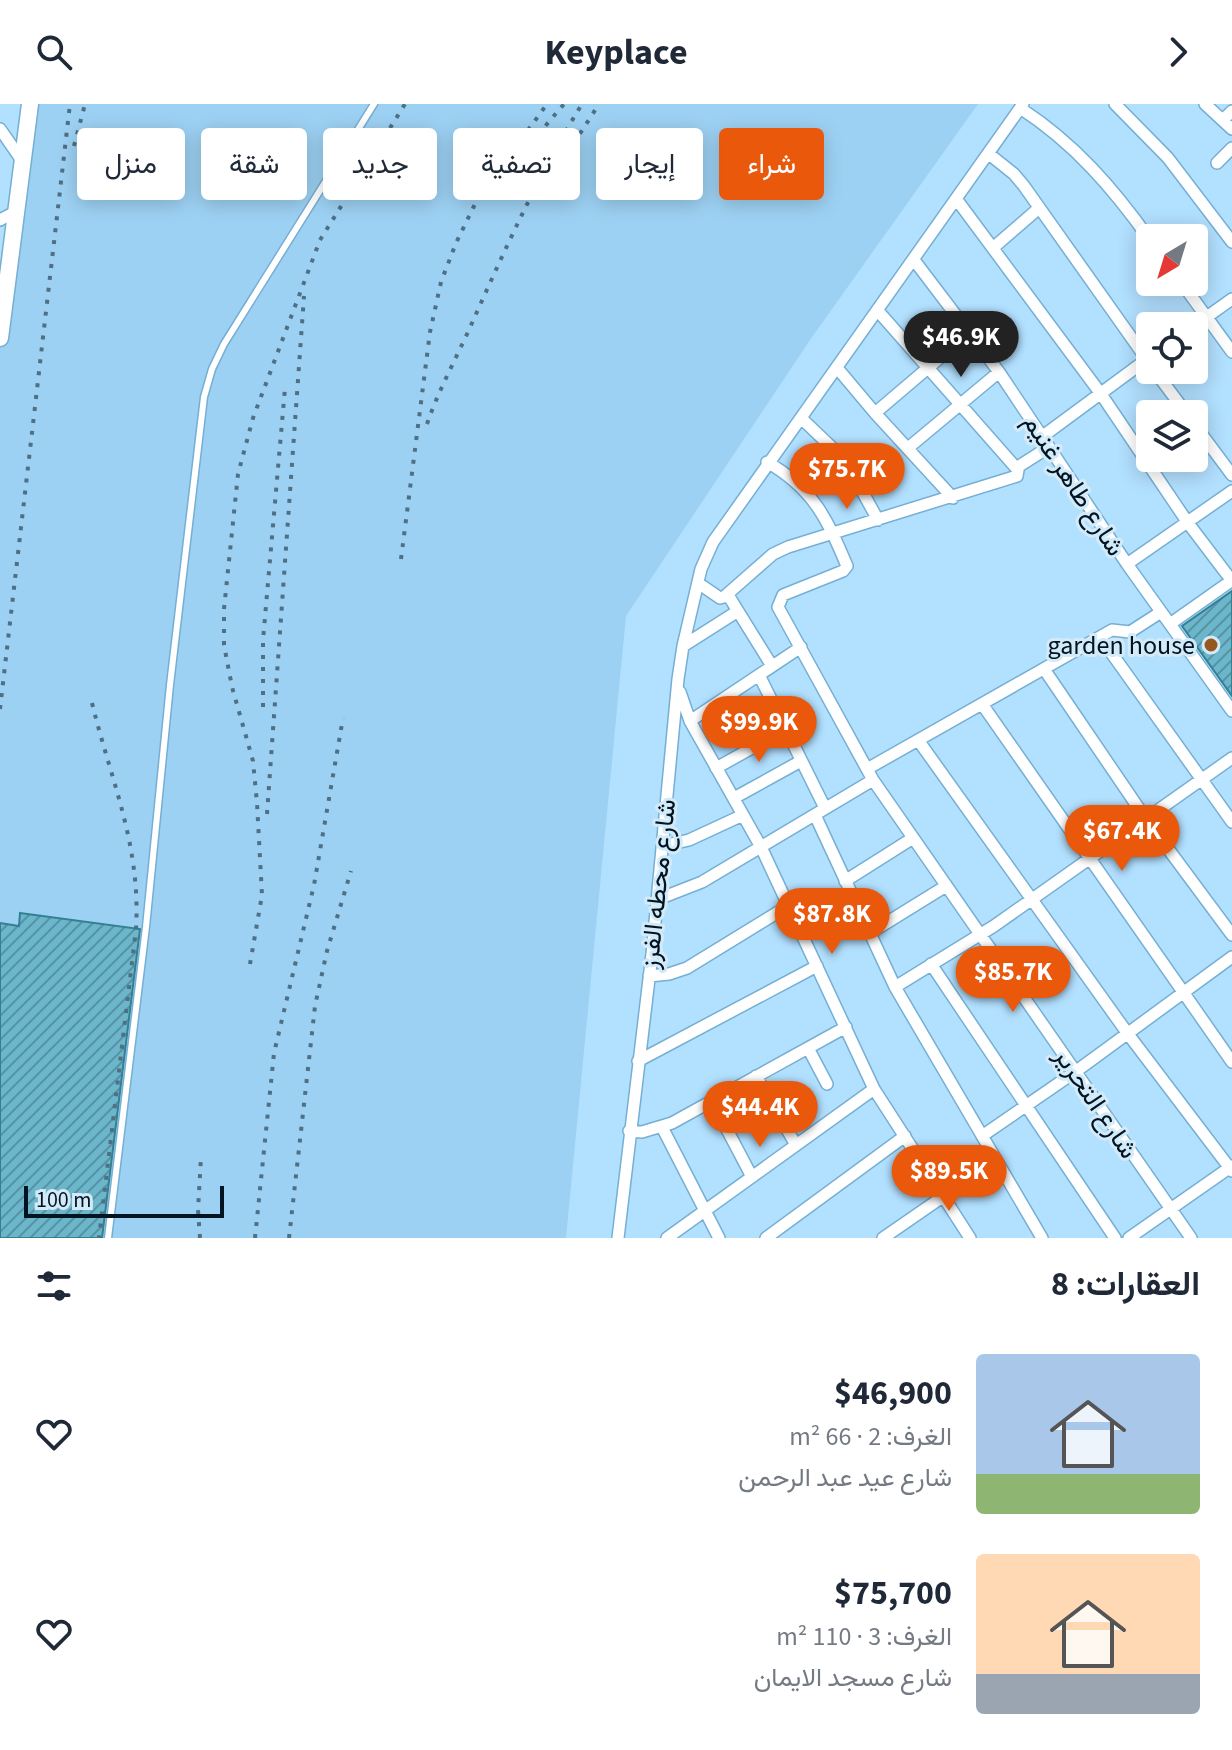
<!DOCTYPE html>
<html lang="ar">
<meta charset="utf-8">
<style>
:root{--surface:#fff;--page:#f6f6f7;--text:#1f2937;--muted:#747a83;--accent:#ea580c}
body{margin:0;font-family:"Source Sans 3",Vazirmatn,sans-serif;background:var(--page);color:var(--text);direction:rtl;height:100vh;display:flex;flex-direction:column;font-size:30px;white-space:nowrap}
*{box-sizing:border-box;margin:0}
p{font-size:26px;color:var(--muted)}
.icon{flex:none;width:44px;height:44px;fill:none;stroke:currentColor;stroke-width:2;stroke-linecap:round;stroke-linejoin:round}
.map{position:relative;height:1134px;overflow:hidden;direction:ltr}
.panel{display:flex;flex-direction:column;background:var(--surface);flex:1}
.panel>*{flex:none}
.hud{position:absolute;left:24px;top:24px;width:800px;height:72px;direction:rtl;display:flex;gap:16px}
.needle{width:52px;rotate:218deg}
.controls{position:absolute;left:1136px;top:120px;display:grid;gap:16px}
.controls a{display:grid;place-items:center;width:72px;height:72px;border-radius:8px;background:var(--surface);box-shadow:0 4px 20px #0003;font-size:40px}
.scale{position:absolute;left:24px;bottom:20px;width:200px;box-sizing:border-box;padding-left:8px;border:4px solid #001421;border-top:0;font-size:22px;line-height:28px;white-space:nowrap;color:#001421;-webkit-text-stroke:6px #d3eaf9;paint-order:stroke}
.price{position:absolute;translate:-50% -68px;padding:0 18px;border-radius:28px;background:var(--accent);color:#fff;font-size:26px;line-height:52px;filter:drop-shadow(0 2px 4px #0008)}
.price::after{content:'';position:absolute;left:50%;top:48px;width:24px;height:18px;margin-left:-12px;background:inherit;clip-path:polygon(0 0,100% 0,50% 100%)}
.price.selected{background:#222;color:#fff}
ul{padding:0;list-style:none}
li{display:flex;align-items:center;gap:24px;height:200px;padding:0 32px}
li span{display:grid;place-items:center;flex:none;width:224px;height:160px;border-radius:8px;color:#555}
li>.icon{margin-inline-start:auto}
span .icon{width:96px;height:96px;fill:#fffc;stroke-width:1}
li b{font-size:34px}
h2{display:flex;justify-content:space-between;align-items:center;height:96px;padding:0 32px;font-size:34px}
.tag{padding:0 28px;border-radius:8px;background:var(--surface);box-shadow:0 4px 20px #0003;font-size:28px;line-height:72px}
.tag.selected{background:var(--accent);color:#fff}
header{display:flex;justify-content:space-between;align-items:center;height:104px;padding:0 32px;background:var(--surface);font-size:36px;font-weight:700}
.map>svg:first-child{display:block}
.built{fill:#9dd1f3}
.building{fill:url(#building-hatch);stroke:#338093;stroke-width:2}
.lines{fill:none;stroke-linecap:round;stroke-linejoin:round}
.lane-casing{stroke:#75afd3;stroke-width:9}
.street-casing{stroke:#75afd3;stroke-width:14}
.secondary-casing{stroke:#75afd3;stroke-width:19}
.lane{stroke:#fff;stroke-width:6}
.street{stroke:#fff;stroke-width:11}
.secondary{stroke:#fff;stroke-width:16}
.rail{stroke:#4f6f84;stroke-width:4;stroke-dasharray:4 8;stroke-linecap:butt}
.poi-dot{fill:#975721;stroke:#d3eaf9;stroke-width:3}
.labels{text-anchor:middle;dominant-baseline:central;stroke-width:6;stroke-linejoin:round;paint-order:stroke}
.street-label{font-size:26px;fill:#001421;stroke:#d3eaf9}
.poi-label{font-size:26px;fill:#001421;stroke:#d3eaf9;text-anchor:end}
</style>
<header><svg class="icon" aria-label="forward" viewBox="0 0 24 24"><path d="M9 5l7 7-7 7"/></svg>Keyplace<svg class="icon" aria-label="search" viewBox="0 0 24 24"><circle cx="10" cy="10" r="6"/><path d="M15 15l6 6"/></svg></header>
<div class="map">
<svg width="1232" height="1134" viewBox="0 0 1232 1134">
<defs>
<pattern id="building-hatch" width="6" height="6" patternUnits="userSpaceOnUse" patternTransform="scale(2)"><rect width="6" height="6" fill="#6bb6ca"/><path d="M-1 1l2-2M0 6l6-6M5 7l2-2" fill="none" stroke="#5693a4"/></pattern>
</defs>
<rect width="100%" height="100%" fill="#b2e0ff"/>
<path class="built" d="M35 0H978L810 236 626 512 566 1134H0V215Z"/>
<path class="building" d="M1232 487V592L1182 522Z
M20 809 140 825 102 1134H0V819L19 822Z"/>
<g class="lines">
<defs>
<path id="lane" d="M108 1134 146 823 170 581 204 293 212 265 224 240 374 0"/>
<path id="street" d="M1115 0 1168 54 1232 138
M1205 0 1232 25
M1020 4C1074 39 1113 84 1150 136
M1223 16 1232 7
M0 25 23 58
M989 50 1014 70 1024 82 1150 260
M1217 59 1232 44
M957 96 1101 290 1188 419 1232 477
M0 116 17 107
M994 143 1039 104
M914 156 999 268 1127 460 1232 607
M1181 178 1232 248
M1194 222 1232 195
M838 265 875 309 953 394
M1154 266 1187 310
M875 309 969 229
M801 314 845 356 878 416
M1194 320 1232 371
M1043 332 1150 253
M908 344 999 268
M767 358C814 385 827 415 847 462L843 467 783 491 778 503 873 676 1191 1134
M1016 364 1049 343
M1127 460 1232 387
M698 479 720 494 724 493 773 450 788 443 1017 372 1018 366 878 207
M728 491 772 562
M1170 520 1231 477
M1100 533 1232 718
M683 542 738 507
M1044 565 1146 715 1232 831
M759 571 825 704
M680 588 690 617 761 743 874 985 970 1134
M982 600 1232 958
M690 617 801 543
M918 636 1128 930 1232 1067
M716 664 786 625
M867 665 1112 526 1130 528 1161 508
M734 694 801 657
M815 711 895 883 1042 1134
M662 742 689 736 743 711
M845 777 913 734
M656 796 702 778 873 676
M870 829 946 782
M931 860 1115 1134
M649 872 669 870 687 864 788 802
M895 883 994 822 1232 654
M808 944 827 980
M638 957 817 862
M756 972 796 1041
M712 997 752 1073
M662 1023 719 1134
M629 1027 642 1028 672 1019 846 923
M982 1032 1075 968 1232 853
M618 1134 652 850 678 575 683 542 701 465 713 438 1023 0
M667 1134 874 985
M766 1134 905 1032
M883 1134 996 1056
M1129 1134 1232 1062"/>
<path id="secondary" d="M0 234 30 0"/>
</defs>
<use href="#lane" class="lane-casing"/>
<use href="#street" class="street-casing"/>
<use href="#secondary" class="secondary-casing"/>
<use href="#lane" class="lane"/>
<use href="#street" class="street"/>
<use href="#secondary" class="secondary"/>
<path class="rail" d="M530 40 564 0
M74 42 85 0
M567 50 599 0
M427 320C439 285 457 253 472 219 505 145 539 70 582 0
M401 455 430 228 441 178 456 139 476 98 547 0
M92 599C111 677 141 741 136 825L99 1134
M263 603V536L285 284
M0 605 70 0
M267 710 304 192
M250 860 262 791 257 699 253 657 232 583 224 541V505L238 370 253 314 320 136 405 0
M200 1134 198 1106 201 1053
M255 1134 274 949 314 781 343 614
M289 1134 315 902 327 847 351 767"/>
</g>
<circle class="poi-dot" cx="1211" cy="541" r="8"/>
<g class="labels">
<g class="street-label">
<text transform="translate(1074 381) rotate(57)">شارع طاهر غنيم</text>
<text transform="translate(658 780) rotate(-84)">شارع محطه الفرز</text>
<text transform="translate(1096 999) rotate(56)">شارع التحرير</text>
</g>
<g class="poi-label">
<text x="1195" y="541">garden house</text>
</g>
</g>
</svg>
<div class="controls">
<a><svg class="needle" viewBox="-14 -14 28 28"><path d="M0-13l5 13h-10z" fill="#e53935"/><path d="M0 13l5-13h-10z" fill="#747a83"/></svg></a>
<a><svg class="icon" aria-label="locate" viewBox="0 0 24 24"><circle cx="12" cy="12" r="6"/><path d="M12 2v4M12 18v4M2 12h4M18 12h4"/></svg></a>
<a><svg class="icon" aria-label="layers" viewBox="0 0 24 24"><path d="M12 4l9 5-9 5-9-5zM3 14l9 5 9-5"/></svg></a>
</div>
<div class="scale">100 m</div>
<b class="price selected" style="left:961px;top:275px">$46.9K</b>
<b class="price" style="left:847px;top:407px">$75.7K</b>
<b class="price" style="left:759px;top:660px">$99.9K</b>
<b class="price" style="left:1122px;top:769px">$67.4K</b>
<b class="price" style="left:832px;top:852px">$87.8K</b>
<b class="price" style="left:1013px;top:910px">$85.7K</b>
<b class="price" style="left:760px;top:1045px">$44.4K</b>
<b class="price" style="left:949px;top:1109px">$89.5K</b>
<div class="hud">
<a class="tag selected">شراء</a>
<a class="tag">إيجار</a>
<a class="tag">تصفية</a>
<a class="tag">جديد</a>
<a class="tag">شقة</a>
<a class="tag">منزل</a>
</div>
</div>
<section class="panel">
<h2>العقارات: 8<svg class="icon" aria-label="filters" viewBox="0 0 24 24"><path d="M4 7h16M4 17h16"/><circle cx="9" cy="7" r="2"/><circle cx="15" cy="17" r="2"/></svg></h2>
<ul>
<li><span style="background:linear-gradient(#a9c7e8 75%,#8fb573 0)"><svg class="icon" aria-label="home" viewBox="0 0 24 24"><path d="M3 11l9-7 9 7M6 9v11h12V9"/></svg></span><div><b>$46,900</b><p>الغرف: 2 · 66 m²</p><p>شارع عيد عبد الرحمن</p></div><svg class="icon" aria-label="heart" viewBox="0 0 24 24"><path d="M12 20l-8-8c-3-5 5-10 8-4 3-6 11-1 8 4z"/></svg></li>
<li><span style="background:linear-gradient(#ffd9b3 75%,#9aa5b1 0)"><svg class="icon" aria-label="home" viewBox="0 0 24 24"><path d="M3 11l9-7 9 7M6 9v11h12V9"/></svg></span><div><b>$75,700</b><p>الغرف: 3 · 110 m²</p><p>شارع مسجد الايمان</p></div><svg class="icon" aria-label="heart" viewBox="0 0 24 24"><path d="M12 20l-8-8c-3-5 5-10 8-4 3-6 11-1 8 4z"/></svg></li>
</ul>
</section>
